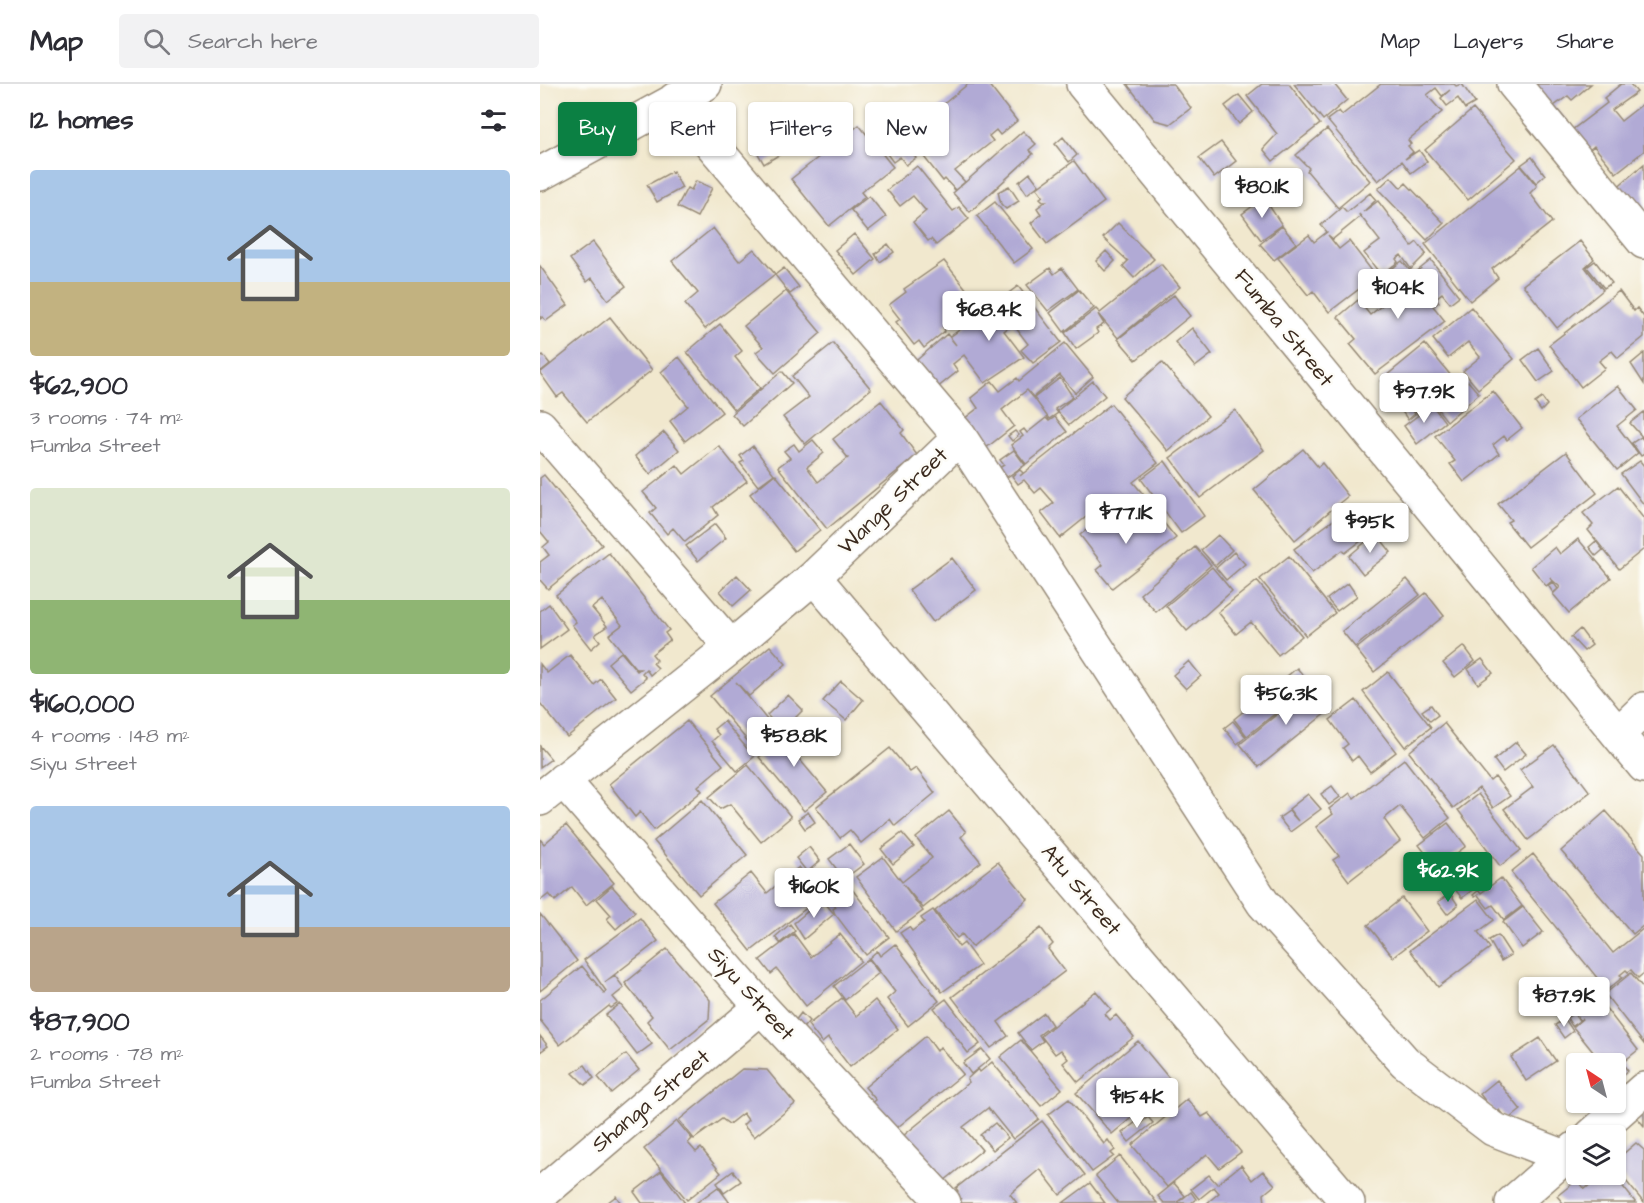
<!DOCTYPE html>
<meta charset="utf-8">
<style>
:root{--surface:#fff;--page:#f2f2f3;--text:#2b2b33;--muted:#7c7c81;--line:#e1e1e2;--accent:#0b8043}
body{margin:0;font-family:"Architects Daughter",sans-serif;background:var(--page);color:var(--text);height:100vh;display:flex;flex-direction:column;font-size:22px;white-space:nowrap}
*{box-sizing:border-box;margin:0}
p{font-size:20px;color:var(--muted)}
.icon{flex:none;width:33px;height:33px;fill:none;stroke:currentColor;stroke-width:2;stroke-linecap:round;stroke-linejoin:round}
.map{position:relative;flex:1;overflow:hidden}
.drawer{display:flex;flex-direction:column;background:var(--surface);width:540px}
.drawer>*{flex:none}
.hud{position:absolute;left:18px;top:18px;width:570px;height:54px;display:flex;gap:12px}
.needle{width:39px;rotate:324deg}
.buttons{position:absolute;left:1026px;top:969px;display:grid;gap:12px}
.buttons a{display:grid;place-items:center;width:60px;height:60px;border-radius:6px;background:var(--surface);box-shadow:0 2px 4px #0004;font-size:30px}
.price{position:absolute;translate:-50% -51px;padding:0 14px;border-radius:6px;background:#fff;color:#222;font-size:20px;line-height:39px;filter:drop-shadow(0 2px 3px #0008)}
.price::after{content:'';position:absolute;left:50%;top:36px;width:18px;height:14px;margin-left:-9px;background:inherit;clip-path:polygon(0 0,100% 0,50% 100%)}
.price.on{background:var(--accent);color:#fff}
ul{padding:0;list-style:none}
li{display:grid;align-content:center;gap:12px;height:318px;padding:0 30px}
li span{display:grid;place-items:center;height:186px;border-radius:6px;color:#555}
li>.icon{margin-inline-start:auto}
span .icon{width:108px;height:108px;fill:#fffc;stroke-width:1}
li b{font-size:26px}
h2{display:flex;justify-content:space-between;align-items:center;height:72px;padding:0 30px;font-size:26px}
.pill{padding:0 21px;border-radius:6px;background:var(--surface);box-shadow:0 2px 4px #0004;font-size:21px;line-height:54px}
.pill.on{background:var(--accent);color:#fff}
header{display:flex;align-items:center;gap:36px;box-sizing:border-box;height:84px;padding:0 30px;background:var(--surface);border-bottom:2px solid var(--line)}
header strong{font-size:28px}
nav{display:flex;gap:33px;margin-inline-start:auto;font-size:21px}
.search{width:420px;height:54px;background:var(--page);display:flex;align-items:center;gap:15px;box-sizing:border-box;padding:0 21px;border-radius:6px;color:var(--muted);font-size:22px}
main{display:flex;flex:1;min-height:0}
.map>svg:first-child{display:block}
.building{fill:#b1aad5}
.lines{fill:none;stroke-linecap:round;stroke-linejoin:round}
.street-casing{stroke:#968976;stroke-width:36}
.street{stroke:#fff;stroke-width:33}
.labels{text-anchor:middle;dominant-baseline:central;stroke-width:5;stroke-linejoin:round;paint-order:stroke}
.street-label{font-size:22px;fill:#3b2a1e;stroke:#fdfcf7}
</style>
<header>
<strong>Map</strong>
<div class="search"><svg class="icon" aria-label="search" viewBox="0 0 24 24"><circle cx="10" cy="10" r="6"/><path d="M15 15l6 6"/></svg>Search here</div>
<nav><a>Map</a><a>Layers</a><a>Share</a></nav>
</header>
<main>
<section class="drawer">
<h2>12 homes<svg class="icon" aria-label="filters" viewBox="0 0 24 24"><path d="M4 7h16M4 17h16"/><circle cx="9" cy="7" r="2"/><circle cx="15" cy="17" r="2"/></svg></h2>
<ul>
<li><span style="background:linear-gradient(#a9c7e8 60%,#c2b280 0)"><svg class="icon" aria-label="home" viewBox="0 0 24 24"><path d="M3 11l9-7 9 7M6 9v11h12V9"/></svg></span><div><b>$62,900</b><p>3 rooms · 74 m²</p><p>Fumba Street</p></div></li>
<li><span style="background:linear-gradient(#dfe7d0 60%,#8fb573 0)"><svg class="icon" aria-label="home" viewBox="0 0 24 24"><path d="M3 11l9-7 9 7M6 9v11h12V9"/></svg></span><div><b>$160,000</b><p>4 rooms · 148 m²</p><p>Siyu Street</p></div></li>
<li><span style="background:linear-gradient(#a9c7e8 65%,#b9a48a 0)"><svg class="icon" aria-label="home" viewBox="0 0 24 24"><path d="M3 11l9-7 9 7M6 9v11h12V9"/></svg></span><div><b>$87,900</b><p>2 rooms · 78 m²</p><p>Fumba Street</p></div></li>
</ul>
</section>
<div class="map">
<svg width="1104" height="1119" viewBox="0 0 1104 1119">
<rect width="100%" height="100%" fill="#fdfcf7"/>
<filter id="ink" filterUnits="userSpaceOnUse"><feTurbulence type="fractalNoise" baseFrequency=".0167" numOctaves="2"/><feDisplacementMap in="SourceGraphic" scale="12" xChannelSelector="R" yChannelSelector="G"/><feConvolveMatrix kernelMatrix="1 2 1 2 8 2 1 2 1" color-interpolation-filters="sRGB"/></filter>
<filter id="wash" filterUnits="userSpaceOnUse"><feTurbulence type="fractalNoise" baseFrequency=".008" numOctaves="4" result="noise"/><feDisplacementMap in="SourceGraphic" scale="24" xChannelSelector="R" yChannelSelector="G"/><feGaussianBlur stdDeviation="1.35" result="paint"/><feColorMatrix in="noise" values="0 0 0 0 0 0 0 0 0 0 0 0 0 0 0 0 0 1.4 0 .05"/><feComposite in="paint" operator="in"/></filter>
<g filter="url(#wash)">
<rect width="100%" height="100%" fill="#f1e8ce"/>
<g id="blocks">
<path class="building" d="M428 0H448L477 37 460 51 456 46 449 52 453 57 415 87 425 98 415 106 405 95 403 97 369 54 392 36 389 32Z
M587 0H633L651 24 630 40 615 36Z
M722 0H749L780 40 733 77 723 65 737 50 707 12Z
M754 0H794L807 16 783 36Z
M841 0H914L916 2 922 0 935 19 925 25 918 14 907 22 901 14 910 6 902 12 896 4 887 11 902 28 868 56 871 60 868 62 873 68 865 75 879 66 887 77 871 89 862 77 838 97 787 36 799 27 802 31Z
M994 0H1051L1032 16 1028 12 1014 22 1027 37 1020 42 1007 24 1012 20 1011 18 1006 22Z
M1081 0H1090L1097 8 1072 26 1081 37 1104 19V67L1076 89 1054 62 1048 67 1032 46 1067 19 1064 14Z
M699 11 713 28 699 40 685 22Z
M933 25 976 75 928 116 885 66Z
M341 28 376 74 366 81 360 73 353 78 329 46 336 41 331 35Z
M319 41 353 83 321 108 325 113 289 142 251 95Z
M787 45 830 97 798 124 767 87 769 84 756 71Z
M483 47 496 60 489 66 493 70 430 128 413 109Z
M236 48 247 66 224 80 213 61Z
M523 53 537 71 529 78 515 60Z
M681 58 696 77 674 94 659 74Z
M992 73 1005 91 996 99 981 81Z
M534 77 564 118 507 160 491 139 501 130 497 124 506 117H503L500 114 503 112 497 104Z
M1104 80V142L1075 105Z
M377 82 413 127 419 123 429 135 396 161 391 155 388 157 373 138 386 127 373 112 360 122 347 106Z
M981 82 997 102 990 109 1012 138 952 185 958 194 930 217 885 160Z
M133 87 142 104 117 118 107 101Z
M490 89 499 101 487 110 479 98Z
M851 93 861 104 866 99 904 139 887 156 838 105Z
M156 97 172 104 157 133 137 123 147 104 151 106Z
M469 102 479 117 466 125 461 120 458 108Z
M830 109 836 116 823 128 838 117 872 162 877 158 886 170 871 185 861 171 856 175 858 178 841 191 824 169 840 157 819 130 820 133 793 155 788 151 799 165 809 157 836 192 789 228 773 207 768 211 738 174 769 151 774 158 787 148 781 141 802 123 807 128Z
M329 112 346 133 328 147 311 126Z
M724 114 742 141 721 156 702 130Z
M455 118 493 165 474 179 437 132Z
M578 139 614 175 594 194 583 182 588 177 563 154Z
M742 142 756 159 734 176 720 160Z
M173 144 199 177 214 165 235 190 165 245 145 220 158 209 132 177Z
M314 150 335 175 316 191 295 166Z
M1040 157 1054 175 1045 183 1063 206 1017 244 983 201Z
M53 158 86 202 68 216 52 194 47 198 30 175Z
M348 160 354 168 340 178 335 170Z
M566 167 575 177 565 187 556 177Z
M891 176 919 212 910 219 902 209 896 214 899 218 893 222 905 237 835 290 810 260 816 255 798 233 818 216 830 231 872 197 888 216 894 211 875 189Z
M404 177 439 221 416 238 413 235 403 242 405 247 384 264 379 257 374 261 356 238 360 235 349 221 366 208 364 205Z
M862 177 872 189 835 218 826 205Z
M1055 177 1072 199 1064 204 1047 183Z
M621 180 640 203 578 254 558 230 564 240 556 245 558 249 536 265 525 249 556 225 560 229Z
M0 182 28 221 6 237 3 233 0 235Z
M244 184 259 203 250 210 235 191Z
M510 184 514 190 522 184 538 205 508 227 487 201Z
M478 202 521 258 493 279 481 266 488 260 473 240 464 247 484 273 445 299 424 271 413 280 418 287 392 308 371 281 407 250 416 261 410 253Z
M539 206 554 224 524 248 510 229Z
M246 207 281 249 235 289 216 268 223 263 204 242Z
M1079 207 1094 227 1097 224 1104 233V253L1078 274 1072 267 1059 277 1065 284 1041 303 1009 261Z
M634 211 650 232 596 276 578 255Z
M931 223 974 275 938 305 923 287 940 273 928 258 908 274 893 255Z
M70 233 112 286 47 338 23 309 17 313 0 289Z
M180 240 202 267 195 273 220 304 194 326 147 268Z
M652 244 672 270 655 283 635 258Z
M293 259 331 305 265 360 243 333 269 313 252 292Z
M525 259 553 293 535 309 520 291 493 313 487 306 462 326 474 342 446 364 424 335 438 324 431 314 452 297 460 307 477 294 479 297Z
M885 260 916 298 877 330 860 307 875 330 868 336 840 297Z
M998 264 1014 287 998 298 982 276Z
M1104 269V300L1091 280Z
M3 271 10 280 0 288V273Z
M139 273 182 328 145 357 130 337 148 322 121 288Z
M622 278 668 332 628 367 582 313Z
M242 287 252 299 203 342 192 330Z
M520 294 533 313 515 325 518 329 509 335 494 314Z
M553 297 565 312 529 341 517 327Z
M928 297 939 310 907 337 896 323Z
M1078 302 1097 326 1077 342 1098 369 1077 386 1036 335Z
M953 307 982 344 967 356 964 352 953 361 959 370 924 398 910 380 915 377 895 352Z
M1002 314 1007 321 1001 327 995 319Z
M341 317 364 346 361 349 377 371 287 445 238 383 250 374 244 367 254 360 259 367 273 356 284 369 267 383 278 398 308 374 293 355Z
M571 320 618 379 593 398 603 410 577 432 566 417 520 454 501 429 514 419 501 404 495 409 484 396 478 400 472 392 480 386 483 389 480 392Z
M892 321 905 338 877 360 864 342Z
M695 326 724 366 660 414 630 374Z
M1104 328V355L1090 339Z
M515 333 527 348 486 380 471 361 483 352 480 348 484 345 487 349 506 334 509 337Z
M475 347 479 351 472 357 468 352Z
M124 348 139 366 110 390 95 372Z
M1101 353 1104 357V370L1101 372 1092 359Z
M179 362 207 397 173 423 178 431 145 458 133 444 127 450 110 429 116 424 103 408 137 381 144 390Z
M213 362 234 390 218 402 200 379 204 377 200 372Z
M763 365 778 383 782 379 808 412 755 456 714 406Z
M474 366 485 381 467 393 459 384 464 381 460 376Z
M1026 368 1057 409 987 463 967 438 971 436 958 420Z
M625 377 664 432 641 449 601 395Z
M1100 377 1104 382V421L1081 390Z
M235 390 280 446 254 467 210 410Z
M4 391 62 461 8 505 0 496V478L9 471 3 463 9 458 0 447V394Z
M1078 402 1104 435V465L1079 485 1048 446 1053 441 1043 429Z
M810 424 830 450 805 469 803 466 772 489 754 465Z
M571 427 588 448 615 428 636 454 572 504 557 486 563 481 540 451Z
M175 440 186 454 158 477 146 462Z
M836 449 851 468 823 490 809 472Z
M678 451 692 466 675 482 661 466Z
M1038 455 1071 494 1029 529 1013 510 1020 503 1010 494 1012 497 1006 502 991 483 1015 463 1020 470Z
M1056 457 1063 466 1056 472 1049 463Z
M655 463 671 481 616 528 600 510Z
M694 468 705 480 686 496 676 484Z
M69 469 129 546 125 549 130 556 112 570 117 576 113 579 118 584 110 591 106 585 102 589 106 594 91 606 68 579 81 568 97 587 100 585H96L69 551 82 541 62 516 52 524 67 542 55 551 60 557 51 565 32 541 36 538 16 511Z
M749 472 795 529 766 552 720 495Z
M412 474 436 506 393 538 369 506Z
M672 483 692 507 647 547 626 522Z
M197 491 211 506 193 522 180 507Z
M867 495 880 511 815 563 802 547Z
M717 497 762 552 738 571 711 538 696 550 678 528Z
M1013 498 1018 505 1013 509 1008 501Z
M808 499 817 512 797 527 787 515Z
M886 509 904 532 834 588 816 565Z
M9 520 27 545 0 565V527Z
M1040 545 1052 561 1044 567 1031 553Z
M230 562 246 580 209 612 196 598 237 648 215 666 170 612Z
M924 562 935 577 915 593 903 579Z
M30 571 54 601 61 595 76 614 27 653 0 619V580L7 589Z
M942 575 953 589 938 600 928 585Z
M649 577 661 592 646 605 633 591Z
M757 584 771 601 707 652 694 635Z
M848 588 891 643 865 663 823 608Z
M301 597 323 616 306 636 283 617Z
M773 601 792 624 719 683 700 660Z
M248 611 263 626 242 647 227 631Z
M816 616 856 668 830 688 818 672 812 677 803 664 808 660 790 636Z
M891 621 898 631 890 637 882 627Z
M147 637 183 681 158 702 162 707 114 746 100 728 95 733 69 700Z
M184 637 214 673 197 687 172 657 179 651 174 645Z
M693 637 706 653 697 660 684 644Z
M259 639 272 654 255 670 287 708 264 727 219 673Z
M904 639 950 697 955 693 970 712 953 724 939 704 913 724 869 668Z
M976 658 986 670 963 688 954 676Z
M1014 661 1050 708 988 756 964 725 993 703 980 686Z
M0 662 11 675 0 683Z
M350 664 370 688 376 684 395 709 355 742 350 735 321 759 310 746 300 754 276 723Z
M864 675 910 734 885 754 860 722 844 735 860 757 809 797 793 776 799 772 776 743 793 730 789 725 810 709 814 714Z
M208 681 251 733 221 758 190 720 180 725 169 713Z
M792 702 800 713 789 721 781 710Z
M768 710 781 725 750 748 739 734 749 727 758 737 749 725Z
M938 710 981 766 960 782 918 726Z
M162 716 207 771 159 811 114 757Z
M409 727 426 748 421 753 441 778 383 824 363 800 383 827 356 847 316 793 343 773 362 798 392 774 376 754Z
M1066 727 1104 770V841L1093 850 1021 767Z
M268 728 275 738 265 745 258 735Z
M908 739 926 762 897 784 879 761Z
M26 741 74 799 46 821 32 803 15 817 9 810 0 817V755L4 760Z
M362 749 374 763 353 780 341 765Z
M309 760 324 780 304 795 289 775Z
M269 763 280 777 267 788 256 774Z
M993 770 1073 869 1104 844V889L1098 894 1091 886 1088 888 1086 886 1080 891 1083 893 1067 906 971 788Z
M938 777 950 792 922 814 909 798Z
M458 778 488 815 432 863 422 850 417 854 395 827Z
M259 783 282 812 211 867 173 819 211 789 227 809Z
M961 794 982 822 964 836 953 821 948 824 938 811 935 813 933 811 939 806 941 809Z
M308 800 349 853 326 871 295 830 293 825 296 823 289 815Z
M72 802 95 828 76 845 67 835 71 831 57 815Z
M910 809 918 821 907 830 898 818Z
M862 814 887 847 853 873 828 841Z
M282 815 294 830 264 855 254 839Z
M938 815 954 836 938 848 950 864 898 903 870 866Z
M983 823 1003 848 982 864 963 838Z
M393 826 419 863 424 859 440 881 402 908 360 849 369 843 372 847 384 838 381 834Z
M0 830 37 877 0 907Z
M100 834 118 857 65 898 75 892 84 904 73 913 78 919 71 924 69 922 20 961 0 936V916L42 882 64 909 66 907 44 876Z
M250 840 255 847 240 859 235 853Z
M501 844 513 860 508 865 525 887 458 938 468 952 451 964 412 913Z
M254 850 271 873 300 850 321 877 266 922 237 885 231 890 220 876Z
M958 851 971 871 961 877 949 856Z
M355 860 399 917 368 942 347 915 355 908 329 874 337 867 340 872Z
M127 865 170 916 169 935 130 966 107 937 112 932 85 899Z
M328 875 339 889 305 916 294 902Z
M1091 889 1104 905V960L1065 910Z
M556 907 571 925 565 930 570 936 576 931 594 953 538 998 523 979 528 975 521 966 515 970 501 952Z
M302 914 316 932 335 916 358 945 310 983 288 954 282 959 268 941Z
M1058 914 1098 966 1082 979 1088 987 1079 995 1076 991V980H1065L1059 972 1058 974 1033 943 1043 934 1040 936 1036 931 1039 937 1032 942 1027 934 1037 926 1040 929Z
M406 915 440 960 428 969 394 924Z
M80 920 112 960 97 971 66 931Z
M261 929 269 937 263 944 255 937Z
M504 929 512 941 499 951 503 957 491 966 478 949Z
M1025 935 1033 947 1024 954 1015 941Z
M0 952 8 962 0 968Z
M386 952 397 967 400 963 423 990 353 1047 331 1020 336 1016 325 1003Z
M1000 954 1016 977 986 997 971 973Z
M481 956 522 1005 501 1022 460 973Z
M598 957 633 999 572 1050 536 1009Z
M442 965 450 975 431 990 423 979Z
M86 970 99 986 71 1009 58 993Z
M452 978 499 1035 473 1055 448 1024 423 1043 442 1066 404 1097 390 1080 382 1086 358 1056 429 998 427 995 438 985 440 988Z
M45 981 54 994 45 1001 33 989Z
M202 985 227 986 255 1020 214 1053 203 1041 208 1036 203 1029 189 1040 182 1035 154 1055 139 1036Z
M957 996 981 1026 967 1037 959 1026 955 1030 940 1010Z
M529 1015 564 1060 568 1056 575 1066 571 1069 574 1072 552 1088 508 1031Z
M647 1015 662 1033 669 1029 701 1068 679 1084 667 1070 627 1103 592 1061Z
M1104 1024V1042L1095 1031Z
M608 1033 613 1039 589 1058 582 1049 596 1038 598 1041Z
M137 1037 152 1055 148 1059 156 1068 161 1064 181 1089 147 1116 104 1065Z
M502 1037 545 1091 520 1111 500 1085 470 1110 477 1119H418L412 1112 418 1107 416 1104Z
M455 1039 468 1054 453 1066 440 1051Z
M1096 1059 1104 1066V1119L1076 1085V1076Z
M580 1072 617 1119H578L556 1092Z
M701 1081 712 1096 723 1087 735 1101 724 1110 725 1119H667L679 1109 674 1103 659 1115 651 1105 669 1091 677 1100Z
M121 1087 145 1119H102L94 1108Z
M193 1087 201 1097 184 1109 177 1099Z
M1062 1090H1073L1096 1119H1023L1017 1112 1037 1096 1045 1105Z
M550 1099 565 1119H523Z
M634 1099 645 1112 636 1119H624L618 1112Z
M178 1103 190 1119H156Z
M651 1108 656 1115 651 1119H637Z
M76 1112 81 1119H67Z"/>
</g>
</g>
<g filter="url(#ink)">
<use href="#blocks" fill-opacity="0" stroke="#968976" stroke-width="1.5"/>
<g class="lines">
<defs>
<path id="street" d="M543 0 1104 682
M974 0 1104 158
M0 90 165 0
M0 342 191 563
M420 353 723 819 865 978 953 1045 1025 1073 1036 1064
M274 493 808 1119
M1078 650 1104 625
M23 696 221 923 404 1119
M0 715 191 563 274 493 420 353 134 16
M1051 1052 1104 1005
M0 1111 221 923
M972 1119 1025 1073"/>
</defs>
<use href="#street" class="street-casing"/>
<use href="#street" class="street"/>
</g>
</g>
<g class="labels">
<g class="street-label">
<text transform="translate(744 244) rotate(51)">Fumba Street</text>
<text transform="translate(353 417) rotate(-44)">Wange Street</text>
<text transform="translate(541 806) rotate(50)">Atu Street</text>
<text transform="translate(211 910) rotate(48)">Siyu Street</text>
<text transform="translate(111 1017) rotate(-40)">Shanga Street</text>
</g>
</g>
</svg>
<div class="buttons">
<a><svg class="needle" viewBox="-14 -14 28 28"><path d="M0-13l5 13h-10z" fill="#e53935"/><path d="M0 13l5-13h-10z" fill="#7c7c81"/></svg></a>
<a><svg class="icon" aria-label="layers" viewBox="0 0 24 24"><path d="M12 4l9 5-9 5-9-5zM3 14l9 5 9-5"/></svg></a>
</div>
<b class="price" style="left:722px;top:135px">$80.1K</b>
<b class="price" style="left:858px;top:236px">$104K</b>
<b class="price" style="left:449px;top:258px">$68.4K</b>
<b class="price" style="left:884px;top:340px">$97.9K</b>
<b class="price" style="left:586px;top:461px">$77.1K</b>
<b class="price" style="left:830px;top:470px">$95K</b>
<b class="price" style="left:746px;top:642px">$56.3K</b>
<b class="price" style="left:254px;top:684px">$58.8K</b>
<b class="price on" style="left:908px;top:819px">$62.9K</b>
<b class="price" style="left:274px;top:835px">$160K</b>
<b class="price" style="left:1024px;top:944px">$87.9K</b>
<b class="price" style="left:597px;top:1045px">$154K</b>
<div class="hud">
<a class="pill on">Buy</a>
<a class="pill">Rent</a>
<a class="pill">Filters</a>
<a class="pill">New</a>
</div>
</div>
</main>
